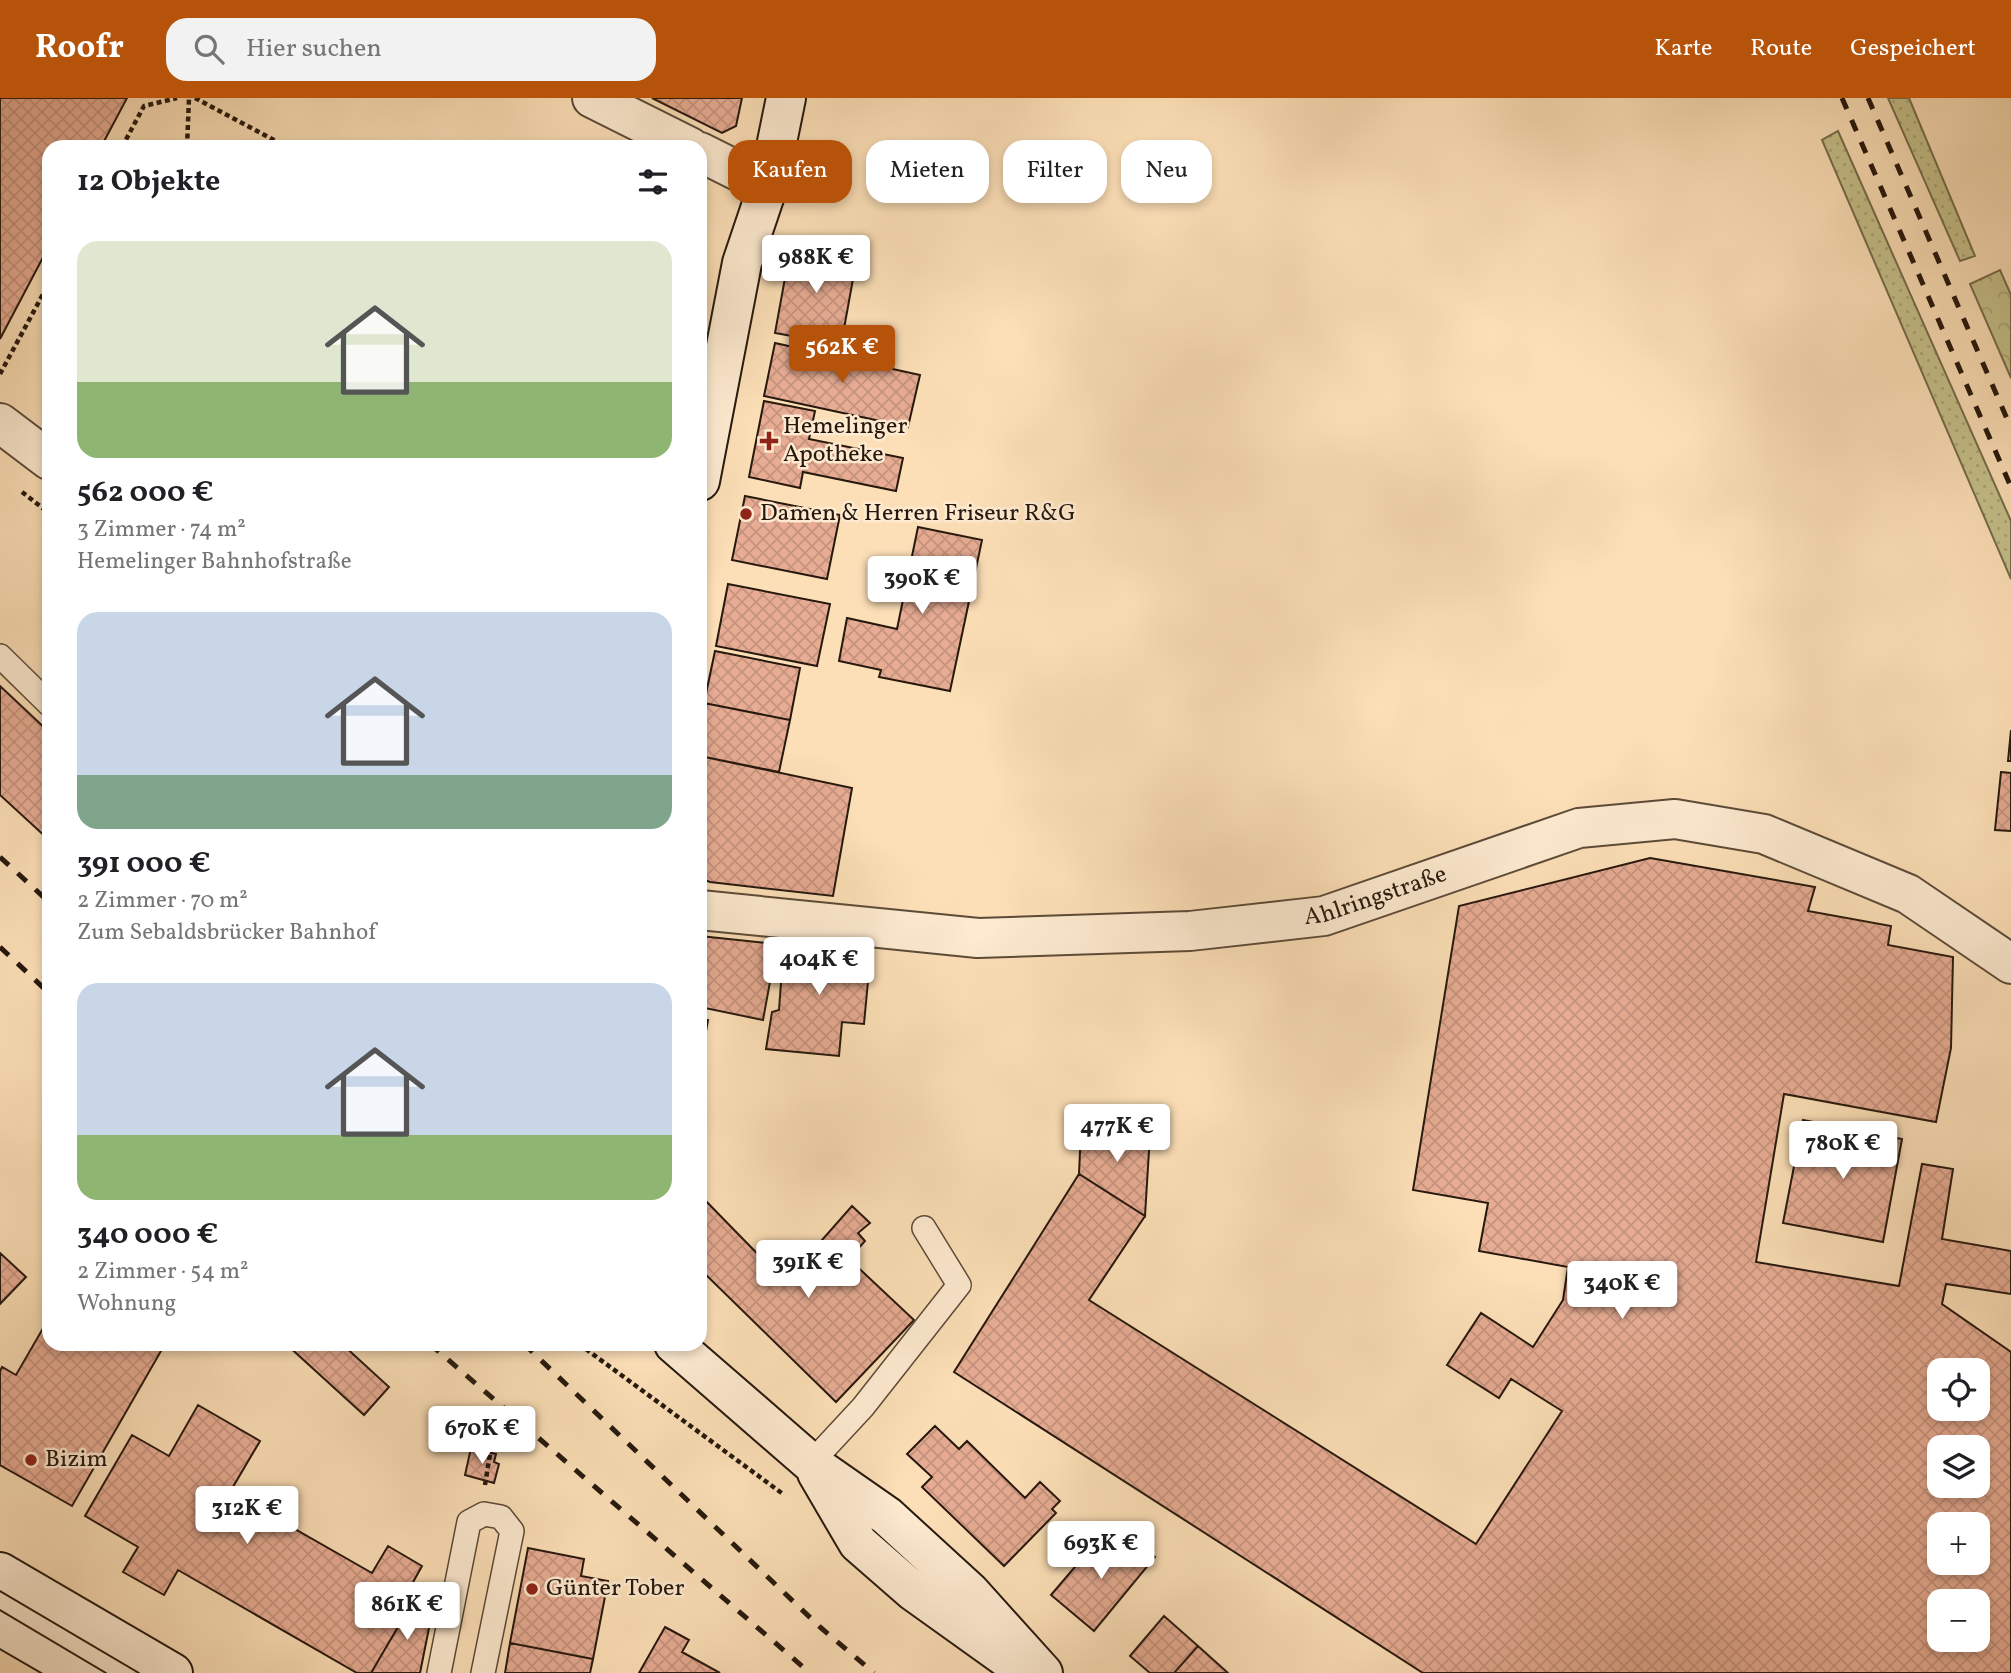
<!DOCTYPE html>
<html lang="de">
<meta charset="utf-8">
<style>
:root{--surface:#fff;--page:#f2f2f2;--text:#202124;--muted:#757577;--accent:#b45309}
body{margin:0;font-family:Vollkorn,serif;background:var(--page);color:var(--text);height:100vh;display:flex;flex-direction:column;font-size:26px;white-space:nowrap}
*{box-sizing:border-box;margin:0}
p{font-size:23px;color:var(--muted)}
.icon{flex:none;width:38px;height:38px;fill:none;stroke:currentColor;stroke-width:2;stroke-linecap:round;stroke-linejoin:round}
.map{position:relative;flex:1;overflow:hidden}
.side{position:absolute;left:42px;top:42px;width:665px;height:1211px;display:flex;flex-direction:column;background:var(--surface);border-radius:21px;box-shadow:0 4px 10px #0003}
.side>*{flex:none}
.guide{position:absolute;left:728px;top:42px;width:665px;height:63px;display:flex;gap:14px}
.fabs{position:absolute;left:1927px;top:1260px;display:grid;gap:14px}
.fabs a{display:grid;place-items:center;width:63px;height:63px;border-radius:14px;background:var(--surface);box-shadow:0 4px 10px #0003;font-size:35px}
.price{position:absolute;translate:-50% -60px;padding:0 16px;border-radius:7px;background:#fff;color:#222;font-size:23px;line-height:46px;filter:drop-shadow(0 2px 4px #0008)}
.price::after{content:'';position:absolute;left:50%;top:42px;width:21px;height:16px;margin-left:-10px;background:inherit;clip-path:polygon(0 0,100% 0,50% 100%)}
.price.on{background:var(--accent);color:#fff}
ul{padding:0;list-style:none}
li{display:grid;align-content:center;gap:14px;height:371px;padding:0 35px}
li span{display:grid;place-items:center;height:217px;border-radius:21px;color:#555}
li>.icon{margin-inline-start:auto}
span .icon{width:126px;height:126px;fill:#fffc;stroke-width:1}
li b{font-size:30px}
h2{display:flex;justify-content:space-between;align-items:center;height:84px;padding:0 35px;font-size:30px}
.pill{padding:0 24px;border-radius:21px;background:var(--surface);box-shadow:0 4px 10px #0003;font-size:24px;line-height:63px}
.pill.on{background:var(--accent);color:#fff}
header{display:flex;align-items:center;gap:42px;box-sizing:border-box;height:98px;padding:0 35px;background:var(--accent);color:#fff}
header strong{font-size:33px}
nav{display:flex;gap:38px;margin-inline-start:auto;font-size:24px}
.search{width:490px;height:63px;background:var(--page);display:flex;align-items:center;gap:18px;box-sizing:border-box;padding:0 24px;border-radius:21px;color:var(--muted);font-size:26px}
.map>svg:first-child{display:block}
.grass{fill:url(#grass-dots);stroke:#766c4c;stroke-width:2}
.forest{fill:url(#forest-crowns);stroke:#766c4c;stroke-width:2}
.building{fill:url(#building-cross-hatch);stroke:#26180d;stroke-width:2;fill-rule:evenodd}
.lines{fill:none;stroke-linecap:round;stroke-linejoin:round}
.lane-casing{stroke:#5c4a38;stroke-width:26}
.street-casing{stroke:#5c4a38;stroke-width:42}
.secondary-casing{stroke:#26180d;stroke-width:42}
.path{stroke:#26180d;stroke-width:4.5;stroke-dasharray:5 3.5;stroke-linecap:butt}
.lane{stroke:#fdead0;stroke-width:23}
.street{stroke:#fdead0;stroke-width:38}
.secondary{stroke:#fdead0;stroke-width:38}
.tram{stroke:#26180d;stroke-width:2}
.rail{stroke:#26180d;stroke-width:5;stroke-dasharray:12 12;stroke-linecap:butt}
.poi-dot{fill:#8f2418;stroke:#fdead0;stroke-width:2.5}
.labels{text-anchor:middle;dominant-baseline:central;stroke-width:5;stroke-linejoin:round;paint-order:stroke}
.poi-label{font-size:24px;fill:#26180d;stroke:#fdead0;text-anchor:start}
.street-label{font-size:24px;fill:#26180d;stroke:#fdead0}
</style>
<header>
<strong>Roofr</strong>
<div class="search"><svg class="icon" aria-label="search" viewBox="0 0 24 24"><circle cx="10" cy="10" r="6"/><path d="M15 15l6 6"/></svg>Hier suchen</div>
<nav><a>Karte</a><a>Route</a><a>Gespeichert</a></nav>
</header>
<div class="map">
<svg width="2011" height="1575" viewBox="0 0 2011 1575">
<defs>
<pattern id="grass-dots" width="8" height="8" patternUnits="userSpaceOnUse" patternTransform="scale(1.75)"><rect width="8" height="8" fill="#c5c08a"/><path d="M2 2h.1M6 6h.1" fill="none" stroke="#a9a476" stroke-width="1.8" stroke-linecap="round"/></pattern>
<pattern id="forest-crowns" width="20" height="18" patternUnits="userSpaceOnUse" patternTransform="scale(1.75)"><rect width="20" height="18" fill="#c5c08a"/><path d="M2 6a3 3 0 1 1 6 0M12 15a3 3 0 1 1 6 0" fill="none" stroke="#a9a476"/></pattern>
<pattern id="building-cross-hatch" width="8" height="8" patternUnits="userSpaceOnUse" patternTransform="scale(1.75)"><rect width="8" height="8" fill="#e7ac93"/><path d="M0 0l8 8M0 8l8-8" fill="none" stroke="#c6937e"/></pattern>
</defs>
<rect width="100%" height="100%" fill="#fcdfb7"/>
<filter id="stains"><feTurbulence type="fractalNoise" baseFrequency=".00286" numOctaves="4"/><feColorMatrix values="0 0 0 0 .2 0 0 0 0 .09 0 0 0 0 .02 0 0 0 .5 -.17"/></filter>
<radialGradient id="worn" r=".72"><stop offset=".6" stop-color="#630" stop-opacity="0"/><stop offset="1" stop-color="#630" stop-opacity=".3"/></radialGradient>
<path class="grass" d="M1888 0H1909L1975 158 1960 163Z
M1838 33 2011 423V481L1822 42Z"/>
<path class="forest" d="M2000 172 2011 197V280L1970 186Z"/>
<path class="building" d="M0 0H127L101 49H49V148L0 241Z
M652 0H742L736 28 722 35Z
M791 147 857 159 841 247 775 235Z
M775 245 920 277 908 329 764 298Z
M764 303 815 313 809 341 903 360 896 393 803 374 800 390 749 379Z
M745 398 840 417 827 481 732 462Z
M918 429 982 442 950 593 879 579 881 572 839 563 847 520 897 531Z
M728 486 830 506 817 568 716 548Z
M715 553 800 570 790 622 704 605Z
M0 588 49 634V742L0 697Z
M704 605 790 622 779 674 700 658V625Z
M2011 632V663H2008Z
M700 658 852 690 833 798 710 784 700 780Z
M2001 674 2011 675V733L1995 732Z
M1650 760 1815 789 1808 813 1891 828 1888 847 1953 859 1951 950 1936 1024 1784 996 1756 1164 1899 1188 1922 1066 1953 1071 1942 1141 2011 1153V1196L1946 1186 1942 1206 2011 1254V1575H1423L954 1274 1079 1076 1145 1118 1089 1202 1476 1446 1562 1313 1511 1281 1499 1300 1447 1267 1481 1215 1533 1249 1563 1202 1568 1169 1479 1153 1488 1105 1413 1092 1459 808ZM1939 1272H1978V1311H1939ZM1939 1349H1978V1388H1939ZM1939 1426H1978V1465H1939ZM1939 1503H1978V1542H1939Z
M700 838 777 846 763 922 700 909Z
M784 843 871 851 864 926 842 924 839 958 766 951 772 914 779 912Z
M700 921 708 922 700 967Z
M1803 1022 1902 1041 1883 1144 1783 1125Z
M1081 1031 1150 1036 1145 1118 1079 1076Z
M700 1097 785 1184 852 1108 870 1125 858 1135 865 1143 849 1161 914 1222 836 1304 700 1171Z
M0 1155 26 1179 0 1206Z
M49 1220V1246H165L72 1408 0 1367V1273L2 1269 16 1277Z
M286 1246H342L389 1289 364 1317Z
M198 1307 260 1343 230 1394 372 1475 388 1448 422 1468 407 1495 415 1500 371 1575H357L178 1472 164 1497 123 1474 138 1449 85 1418 132 1337 169 1358Z
M935 1328 959 1351 967 1343 1025 1400 1040 1384 1060 1403 1052 1411 1056 1415 1004 1468 922 1389 932 1379 907 1356Z
M471 1350 496 1356 494 1364 499 1366 494 1385 465 1377Z
M1133 1441 1155 1459 1094 1533 1051 1497 1098 1442 1118 1459Z
M528 1450 584 1461 581 1478 608 1483 593 1561 510 1545Z
M415 1500 433 1510 420 1575H371Z
M1164 1518 1198 1548 1174 1575H1150L1130 1558Z
M665 1529 689 1542 682 1554 720 1575H639Z
M510 1545 593 1561 590 1575H505Z
M1198 1548 1228 1575H1174Z"/>
<g class="lines">
<defs>
<path id="lane" d="M0 558 49 606
M811 1365 863 1309 959 1187 924 1130
M0 1504 123 1575
M439 1575 469 1424 484 1416 501 1419 512 1433 483 1575"/>
<g id="street">
<path d="M592 0 690 49"/>
<path d="M700 54 768 88"/>
<path d="M0 325 49 362"/>
<path id="s1" d="M700 812 978 840 1190 833 1324 818 1579 730 1675 721 1764 736 1908 796 2011 866"/>
</g>
<path id="secondary" d="M700 383 742 165 768 88 786 0
M674 1246 811 1365 887 1418 970 1494 1043 1575
M817 1375 858 1445 913 1493 1015 1566
M0 1474 173 1575
M0 1528 81 1575"/>
</defs>
<use href="#lane" class="lane-casing"/>
<use href="#street" class="street-casing"/>
<use href="#secondary" class="secondary-casing"/>
<path class="path" d="M195 0 287 49
M122 49 144 8 177 0
M187 49 189 0
M0 276 49 185
M22 394 49 415
M579 1246 783 1396
M485 1387 491 1350"/>
<use href="#lane" class="lane"/>
<use href="#street" class="street"/>
<use href="#secondary" class="secondary"/>
<path class="tram" d="M0 1493 139 1575
M0 1512 106 1575"/>
<path class="rail" d="M1842 0 2011 389
M1868 0 2011 330
M0 759 49 804
M0 849 49 895
M430 1246 810 1575
M524 1246 820 1529 874 1575"/>
</g>
<g class="poi-dot">
<path d="M765.5 332.5h7v7h7v7h-7v7h-7v-7h-7v-7h7z"/>
<circle cx="746" cy="416" r="7"/>
<circle cx="31" cy="1362" r="7"/>
<circle cx="532" cy="1491" r="7"/>
</g>
<g class="labels">
<g class="poi-label">
<text x="783" y="329">Hemelinger<tspan x="783" dy="28">Apotheke</tspan></text>
<text x="760" y="416">Damen &amp; Herren Friseur R&amp;G</text>
<text x="45" y="1362">Bizim</text>
<text x="546" y="1491">Günter Tober</text>
</g>
<g class="street-label">
<text stroke="none"><textPath href="#s1" startOffset="681">Ahlringstraße</textPath></text>
</g>
</g>
<rect width="100%" height="100%" filter="url(#stains)"/>
<rect width="100%" height="100%" fill="url(#worn)"/>
</svg>
<div class="fabs">
<a><svg class="icon" aria-label="locate" viewBox="0 0 24 24"><circle cx="12" cy="12" r="6"/><path d="M12 2v4M12 18v4M2 12h4M18 12h4"/></svg></a>
<a><svg class="icon" aria-label="layers" viewBox="0 0 24 24"><path d="M12 4l9 5-9 5-9-5zM3 14l9 5 9-5"/></svg></a>
<a>+</a>
<a>−</a>
</div>
<b class="price" style="left:816px;top:197px">988K €</b>
<b class="price on" style="left:842px;top:287px">562K €</b>
<b class="price" style="left:922px;top:518px">390K €</b>
<b class="price" style="left:819px;top:899px">404K €</b>
<b class="price" style="left:1117px;top:1066px">477K €</b>
<b class="price" style="left:1843px;top:1083px">780K €</b>
<b class="price" style="left:808px;top:1202px">391K €</b>
<b class="price" style="left:1622px;top:1223px">340K €</b>
<b class="price" style="left:482px;top:1368px">670K €</b>
<b class="price" style="left:247px;top:1448px">312K €</b>
<b class="price" style="left:1101px;top:1483px">693K €</b>
<b class="price" style="left:407px;top:1544px">861K €</b>
<div class="guide">
<a class="pill on">Kaufen</a>
<a class="pill">Mieten</a>
<a class="pill">Filter</a>
<a class="pill">Neu</a>
</div>
<section class="side">
<h2>12 Objekte<svg class="icon" aria-label="filters" viewBox="0 0 24 24"><path d="M4 7h16M4 17h16"/><circle cx="9" cy="7" r="2"/><circle cx="15" cy="17" r="2"/></svg></h2>
<ul>
<li><span style="background:linear-gradient(#dfe7d0 65%,#8fb573 0)"><svg class="icon" aria-label="home" viewBox="0 0 24 24"><path d="M3 11l9-7 9 7M6 9v11h12V9"/></svg></span><div><b>562 000 €</b><p>3 Zimmer · 74 m²</p><p>Hemelinger Bahnhofstraße</p></div></li>
<li><span style="background:linear-gradient(#c9d6e8 75%,#7fa58c 0)"><svg class="icon" aria-label="home" viewBox="0 0 24 24"><path d="M3 11l9-7 9 7M6 9v11h12V9"/></svg></span><div><b>391 000 €</b><p>2 Zimmer · 70 m²</p><p>Zum Sebaldsbrücker Bahnhof</p></div></li>
<li><span style="background:linear-gradient(#c9d6e8 70%,#8fb573 0)"><svg class="icon" aria-label="home" viewBox="0 0 24 24"><path d="M3 11l9-7 9 7M6 9v11h12V9"/></svg></span><div><b>340 000 €</b><p>2 Zimmer · 54 m²</p><p>Wohnung</p></div></li>
</ul>
</section>
</div>
